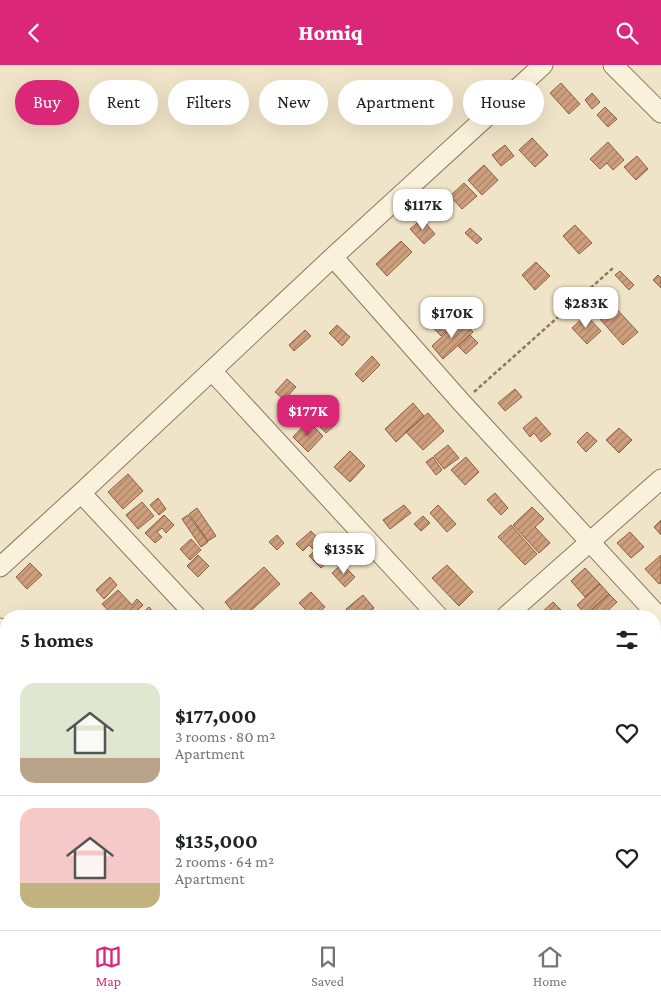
<!DOCTYPE html>
<meta charset="utf-8">
<style>
:root{--surface:#fff;--page:#f2f2f2;--text:#202124;--muted:#757577;--line:#e0e0e0;--accent:#db2777}
body{margin:0;font-family:"Crimson Pro",serif;background:var(--page);color:var(--text);height:100vh;display:flex;flex-direction:column;font-size:19px;white-space:nowrap}
*{box-sizing:border-box;margin:0}
p{font-size:16px;color:var(--muted)}
.icon{flex:none;width:28px;height:28px;fill:none;stroke:currentColor;stroke-width:2;stroke-linecap:round;stroke-linejoin:round}
.map{position:relative;flex:1;overflow:hidden}
.sheet{position:absolute;left:0px;top:545px;width:661px;height:320px;display:flex;flex-direction:column;background:var(--surface);border-radius:20px 20px 0 0;box-shadow:0 5px 20px #0002}
.sheet>*{flex:none}
.hud{position:absolute;left:15px;top:15px;width:631px;height:45px;display:flex;gap:10px}
.price{position:absolute;translate:-50% -42px;padding:0 11px;border-radius:10px;background:#fff;color:#222;font-size:16px;line-height:32px;filter:drop-shadow(0 1px 2px #0008)}
.price::after{content:'';position:absolute;left:50%;top:30px;width:15px;height:11px;margin-left:-8px;background:inherit;clip-path:polygon(0 0,100% 0,50% 100%)}
.price.current{background:var(--accent);color:#fff}
ul{padding:0;list-style:none}
li{display:flex;align-items:center;gap:15px;height:125px;padding:0 20px}
li+li{border-top:1px solid var(--line)}
li span{display:grid;place-items:center;flex:none;width:140px;height:100px;border-radius:15px;color:#555}
li>.icon{margin-inline-start:auto}
span .icon{width:60px;height:60px;fill:#fffc;stroke-width:1}
li b{font-size:21px}
h2{display:flex;justify-content:space-between;align-items:center;height:60px;padding:0 20px;font-size:21px}
.tag{padding:0 18px;border-radius:22px;background:var(--surface);box-shadow:0 5px 20px #0002;font-size:18px;line-height:45px}
.tag.current{background:var(--accent);color:#fff}
header{display:flex;justify-content:space-between;align-items:center;height:65px;padding:0 20px;background:var(--accent);color:#fff;font-size:22px;font-weight:800}
.menu{display:flex;justify-content:space-around;align-items:center;height:70px;border-top:1px solid var(--line);background:var(--surface);font-size:14px;color:var(--muted)}
.menu a{display:grid;justify-items:center;gap:2px}
.menu .current{color:var(--accent)}
.map>svg:first-child{display:block}
.building{fill:url(#building-hatch);stroke:#8d5f41}
.lines{fill:none;stroke-linecap:round;stroke-linejoin:round}
.minor-casing{stroke:#8d765c;stroke-width:21}
.path{stroke:#8d765c;stroke-width:2.5;stroke-dasharray:4 2.5;stroke-linecap:butt}
.minor{stroke:#faf1dc;stroke-width:19}
</style>
<header><svg class="icon" aria-label="back" viewBox="0 0 24 24"><path d="M15 5l-7 7 7 7"/></svg>Homiq<svg class="icon" aria-label="search" viewBox="0 0 24 24"><circle cx="10" cy="10" r="6"/><path d="M15 15l6 6"/></svg></header>
<div class="map">
<svg width="661" height="865" viewBox="0 0 661 865">
<defs>
<pattern id="building-hatch" width="6" height="6" patternUnits="userSpaceOnUse" patternTransform="scale(1.25)"><rect width="6" height="6" fill="#cf9f7d"/><path d="M-1 1l2-2M0 6l6-6M5 7l2-2" fill="none" stroke="#a98266"/></pattern>
</defs>
<rect width="100%" height="100%" fill="#f0e4c8"/>
<path class="building" d="M561 18 580 39 569 49 550 28Z
M592 28 600 37 592 44 585 35Z
M605 42 617 54 608 62 597 50Z
M532 73 548 90 535 102 519 85Z
M608 77 624 95 613 105 607 98 600 104 590 94Z
M505 80 514 91 501 101 492 90Z
M637 91 648 104 636 115 624 102Z
M484 100 498 115 482 130 468 115Z
M464 118 477 131 462 144 450 131Z
M422 154 435 169 424 179 410 164Z
M575 160 592 178 579 189 563 171Z
M470 163 482 174 477 179 465 168Z
M401 176 412 187 387 211 376 199Z
M536 197 550 211 535 225 522 210Z
M620 206 634 220 629 225 615 210Z
M658 210 661 213V223L653 215Z
M465 237 471 244 464 250 458 244Z
M613 240 638 267 623 280 599 253Z
M437 245 452 261 441 271 426 255Z
M586 250 601 266 587 279 572 263Z
M461 254 473 267 443 294 432 281Z
M337 260 350 272 342 281 329 268Z
M305 265 311 271 294 286 289 280Z
M470 270 478 278 466 289 458 281Z
M372 291 380 300 363 317 355 309Z
M287 314 296 322 284 335 275 327Z
M515 324 522 332 505 346 498 338Z
M413 338 424 351 396 377 385 364Z
M428 348 444 366 423 385 406 367Z
M328 351 336 359 326 368 319 361Z
M536 352 551 369 541 377 534 368 530 372 523 363Z
M308 356 323 371 308 387 293 372Z
M619 363 632 375 619 388 606 375Z
M587 367 597 376 586 387 577 377Z
M448 380 459 393 444 404 434 391Z
M350 386 365 401 350 417 334 402Z
M433 392 442 405 436 410 426 397Z
M466 392 479 407 465 420 451 405Z
M128 409 143 426 123 444 108 427Z
M495 428 508 443 501 450 487 435Z
M158 433 166 444 159 450 150 440Z
M142 437 154 451 138 464 126 450Z
M404 440 411 448 390 464 383 455Z
M438 440 456 459 447 467 430 448Z
M532 442 544 454 535 462 550 478 539 488 513 460Z
M197 443 216 471 208 476 189 449Z
M164 450 174 460 166 468 162 463 157 467 162 472 155 478 145 468Z
M188 450 208 477 201 482 182 454Z
M423 451 430 458 421 466 414 459Z
M661 455V470L654 462Z
M511 460 537 489 525 500 498 472Z
M311 466 323 479 315 486 309 480 303 486 296 479Z
M630 467 644 482 631 493 617 478Z
M277 470 284 478 277 485 269 477Z
M191 474 201 485 190 495 180 484Z
M327 475 338 487 321 503 309 491Z
M198 490 209 501 198 512 187 501Z
M661 490V518L659 519 645 504Z
M30 498 42 510 27 524 16 512Z
M342 499 355 512 345 522 332 508Z
M447 500 473 527 459 541 432 513Z
M264 502 280 519 245 551H228L233 547 225 537Z
M585 503 600 519 585 532 571 516Z
M110 512 117 520 104 534 96 525Z
M600 519 609 529 586 550 577 540Z
M118 525 132 540 137 534 143 540 131 551H113L102 539Z
M311 527 325 542 315 551H312L299 538Z
M609 529 617 537 602 551H589L587 549Z
M363 530 374 543 365 551H353L346 544Z
M553 537 567 551H542L540 549Z
M149 542 157 551H139Z
M661 593V614L655 607V598Z
M6 645V662L0 655V651Z
M656 707 661 712V722L655 727V708Z
M661 741V760L655 754V746Z
M0 761 6 768V772L4 774 0 770Z
M223 859 229 865H216Z
M296 859H323L316 865H292L291 864Z
M361 859H373L374 860 369 865H367Z
M418 859H440L433 865H423Z"/>
<g class="lines">
<defs>
<path id="minor" d="M613 0 661 48
M333 192 462 338 661 554
M212 306 438 551
M81 428 196 551
M0 502 81 428 333 192 543 0
M506 551 661 414
M0 563 6 570
M655 779 661 785
M0 819 6 826
M37 859 43 865
M254 859 260 865
M490 859 496 865
M168 865 175 859"/>
</defs>
<use href="#minor" class="minor-casing"/>
<path class="path" d="M474 327 613 203"/>
<use href="#minor" class="minor"/>
</g>
</svg>
<b class="price" style="left:423px;top:166px">$117K</b>
<b class="price" style="left:586px;top:264px">$283K</b>
<b class="price" style="left:452px;top:274px">$170K</b>
<b class="price current" style="left:308px;top:372px">$177K</b>
<b class="price" style="left:344px;top:510px">$135K</b>
<div class="hud">
<a class="tag current">Buy</a>
<a class="tag">Rent</a>
<a class="tag">Filters</a>
<a class="tag">New</a>
<a class="tag">Apartment</a>
<a class="tag">House</a>
</div>
<section class="sheet">
<h2>5 homes<svg class="icon" aria-label="filters" viewBox="0 0 24 24"><path d="M4 7h16M4 17h16"/><circle cx="9" cy="7" r="2"/><circle cx="15" cy="17" r="2"/></svg></h2>
<ul>
<li><span style="background:linear-gradient(#dfe7d0 75%,#b9a48a 0)"><svg class="icon" aria-label="home" viewBox="0 0 24 24"><path d="M3 11l9-7 9 7M6 9v11h12V9"/></svg></span><div><b>$177,000</b><p>3 rooms · 80 m²</p><p>Apartment</p></div><svg class="icon" aria-label="heart" viewBox="0 0 24 24"><path d="M12 20l-8-8c-3-5 5-10 8-4 3-6 11-1 8 4z"/></svg></li>
<li><span style="background:linear-gradient(#f6c9c9 75%,#c2b280 0)"><svg class="icon" aria-label="home" viewBox="0 0 24 24"><path d="M3 11l9-7 9 7M6 9v11h12V9"/></svg></span><div><b>$135,000</b><p>2 rooms · 64 m²</p><p>Apartment</p></div><svg class="icon" aria-label="heart" viewBox="0 0 24 24"><path d="M12 20l-8-8c-3-5 5-10 8-4 3-6 11-1 8 4z"/></svg></li>
</ul>
</section>
</div>
<nav class="menu">
<a class="current"><svg class="icon" aria-label="map" viewBox="0 0 24 24"><path d="M3 6l6-2 6 2 6-2v14l-6 2-6-2-6 2zM9 4v14M15 6v14"/></svg>Map</a>
<a><svg class="icon" aria-label="saved" viewBox="0 0 24 24"><path d="M7 4h10v16l-5-4-5 4z"/></svg>Saved</a>
<a><svg class="icon" aria-label="home" viewBox="0 0 24 24"><path d="M3 11l9-7 9 7M6 9v11h12V9"/></svg>Home</a>
</nav>
